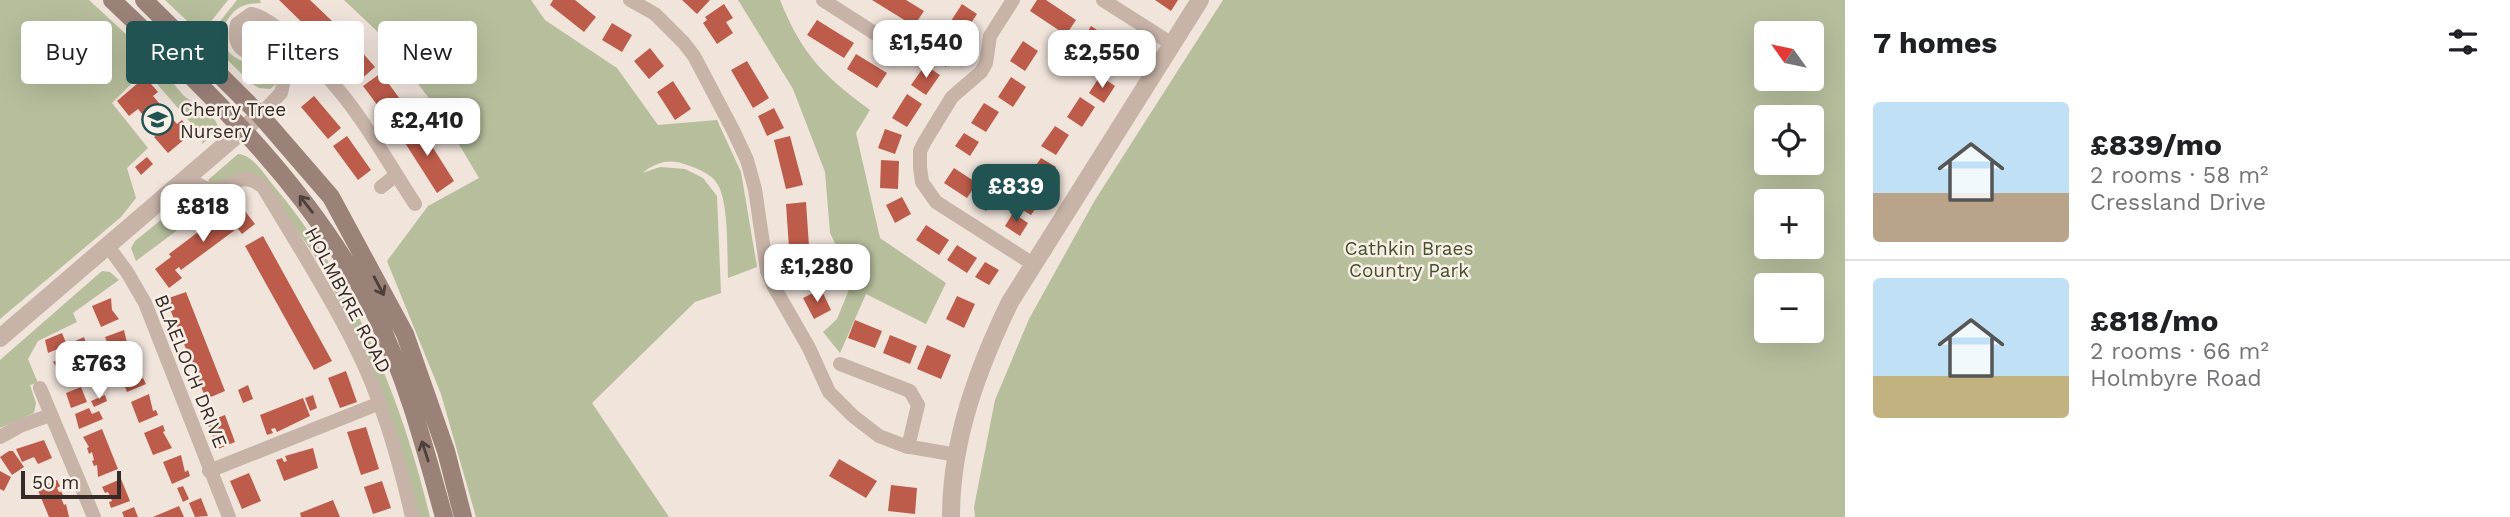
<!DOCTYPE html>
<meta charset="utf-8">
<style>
:root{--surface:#fff;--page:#f2f2f2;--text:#202124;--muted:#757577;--line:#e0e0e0;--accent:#205352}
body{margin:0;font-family:"Work Sans",sans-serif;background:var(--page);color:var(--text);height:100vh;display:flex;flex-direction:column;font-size:26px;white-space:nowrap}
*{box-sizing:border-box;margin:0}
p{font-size:23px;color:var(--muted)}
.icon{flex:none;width:38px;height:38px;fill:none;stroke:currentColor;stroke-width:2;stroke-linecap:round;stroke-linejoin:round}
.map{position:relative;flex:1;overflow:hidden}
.side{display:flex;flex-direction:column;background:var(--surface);width:665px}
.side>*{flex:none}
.banner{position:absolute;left:21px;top:21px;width:665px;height:63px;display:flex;gap:14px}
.needle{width:46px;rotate:303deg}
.buttons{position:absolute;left:1754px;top:21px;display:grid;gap:14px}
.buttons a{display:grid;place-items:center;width:70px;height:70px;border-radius:7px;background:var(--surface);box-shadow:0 7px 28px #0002;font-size:35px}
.scale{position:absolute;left:21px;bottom:18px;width:100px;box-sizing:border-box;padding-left:7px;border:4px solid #342a28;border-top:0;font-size:19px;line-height:24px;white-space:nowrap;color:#342a28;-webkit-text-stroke:5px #f8efe7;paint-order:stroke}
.price{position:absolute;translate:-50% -60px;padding:0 16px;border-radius:14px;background:#fff;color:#222;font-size:23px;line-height:46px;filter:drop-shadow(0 2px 4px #0008)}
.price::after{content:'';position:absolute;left:50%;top:42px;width:21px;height:16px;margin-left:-10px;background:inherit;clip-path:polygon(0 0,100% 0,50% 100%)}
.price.selected{background:var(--accent);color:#fff}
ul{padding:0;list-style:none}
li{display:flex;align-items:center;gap:21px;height:175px;padding:0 28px}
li+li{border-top:2px solid var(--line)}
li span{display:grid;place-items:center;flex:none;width:196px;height:140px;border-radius:7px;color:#555}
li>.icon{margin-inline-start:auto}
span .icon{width:84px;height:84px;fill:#fffc;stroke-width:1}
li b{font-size:30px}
h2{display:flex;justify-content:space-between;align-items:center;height:84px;padding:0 28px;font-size:30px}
.pill{padding:0 24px;border-radius:7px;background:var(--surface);box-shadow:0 7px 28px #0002;font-size:24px;line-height:63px}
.pill.selected{background:var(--accent);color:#fff}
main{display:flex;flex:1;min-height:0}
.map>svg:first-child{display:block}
.green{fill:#b6be9c;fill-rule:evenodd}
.building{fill:#be5c4b}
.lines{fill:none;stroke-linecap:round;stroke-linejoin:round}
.minor{stroke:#c7b3a8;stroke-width:14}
.tertiary{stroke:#c7b3a8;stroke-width:18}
.secondary{stroke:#9b8279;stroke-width:18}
.oneway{stroke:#4e403c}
.labels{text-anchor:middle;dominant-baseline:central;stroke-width:5;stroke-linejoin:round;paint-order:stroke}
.poi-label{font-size:19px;fill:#342a28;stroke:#f8efe7;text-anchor:start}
.park-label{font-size:19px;fill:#47512d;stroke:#f8efe7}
.street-label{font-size:19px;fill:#342a28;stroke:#f8efe7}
</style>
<main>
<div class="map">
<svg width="1845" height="517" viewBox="0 0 1845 517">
<rect width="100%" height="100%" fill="#f0e4db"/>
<path class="green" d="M0 0H89L153 59 183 95 215 120 218 126 214 134 202 144 203 137 145 70 112 103 148 148 127 168 136 198 121 217 0 319Z
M165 0H228L201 34Z
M237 0H260L261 3C244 4 237 6 228 19 224 25 224 28 223 35 222 65 262 62 276 79L275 85 270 89 259 88 252 84 206 39Z
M344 0H531L545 20 617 68 658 125 717 120 741 172 757 267 728 278C727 255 729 204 718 185 712 174 699 169 687 165 669 158 657 162 642 173L660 167 685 169 703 178 717 196 721 293 695 302 592 403 669 517H476L441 394 387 261 428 206 479 178 441 114 380 34Z
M738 0H780C802 55 824 76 870 110L856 133 880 238 946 283 926 324 866 294 840 353 823 332 837 319 853 280 830 233 825 172 793 89Z
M1223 0H1845V517H975L974 507 995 400 1029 319 1095 200ZM1766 33H1811V79H1766ZM1766 117H1811V163H1766ZM1766 201H1811V247H1766ZM1766 285H1811V331H1766Z
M238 154C253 155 264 174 273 185 352 278 402 399 430 517H418L344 310 318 261 264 181 212 184 208 180Z
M187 199 211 205 136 261 131 248 135 241Z
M102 271 110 272 119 280 73 313 77 322 38 341 28 359 38 383 30 385 36 403 34 413 0 428V360Z"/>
<path class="building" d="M279 0H310L332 21 317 37Z
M553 0H575L596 17 584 32 550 5Z
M682 0H710L697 14Z
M872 0H906L924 11 914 26Z
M1037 0H1046L1076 20 1066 35 1030 11Z
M1155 0H1178L1171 11Z
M724 4 733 18 726 22 733 33 717 44 703 23 707 20 705 17Z
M962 4 977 14 964 34 949 24Z
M817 20 854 43 844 58 807 35Z
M612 23 632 35 622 52 602 40Z
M339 26 375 67 358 82 322 41Z
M1091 26 1108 37 1098 52 1082 41Z
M946 34 961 44 946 67 931 57Z
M1023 41 1038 51 1025 71 1010 61Z
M1118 43 1141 58 1132 73 1108 58Z
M650 48 664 66 649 79 634 61Z
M856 54 887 73 877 88 847 69Z
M747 61 769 98 753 108 731 70Z
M925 65 940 75 926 95 911 85Z
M381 73 413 117 396 130 363 86Z
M1100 76 1115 86 1104 103 1089 93Z
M145 77 158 92 153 96 177 124 182 120 192 133 168 153 154 137 158 134 155 130 152 134 143 123 147 120 138 109 129 116 117 101Z
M1011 77 1026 87 1013 107 998 97Z
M673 81 691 109 675 120 657 92Z
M907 94 922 104 907 127 892 118Z
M314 96 341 128 328 139 301 107Z
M1080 97 1095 107 1082 127 1067 117Z
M984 103 999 112 986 132 971 123Z
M774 108 784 128 767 136 758 116Z
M418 124 454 181 437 193 400 135Z
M1055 126 1069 135 1056 155 1041 146Z
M885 129 902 135 895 154 878 148Z
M964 133 979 142 970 156 955 146Z
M347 136 371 170 358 180 333 146Z
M790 136 803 185 786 189 774 140Z
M147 157 153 164 141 175 135 167Z
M1041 158 1056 167 1042 187 1027 178Z
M881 160 899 161 898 189 880 188Z
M954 168 977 183 967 198 944 183Z
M983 187 996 196 986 211 973 202Z
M1027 189 1042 199 1031 215 1016 206Z
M902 197 911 214 895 223 886 205Z
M806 202 809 246 789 248 786 204Z
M241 206 255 224 242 234 235 225 232 227 235 230 181 270 179 267 175 270 182 278 169 288 155 269 171 257 169 254 222 214 225 218Z
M1013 213 1028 223 1020 236 1005 226Z
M926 225 949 240 939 255 916 240Z
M263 236 332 361 314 370 245 246Z
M957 245 977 258 967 273 947 260Z
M812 255 818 277 799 282 793 260Z
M985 262 999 270 989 285 975 277Z
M821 289 831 310 814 319 803 298Z
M186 292 225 391 206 399 166 299Z
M957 296 975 304 964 328 946 319Z
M111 298 112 310 119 319 101 327 92 306Z
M855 320 882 331 875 348 848 338Z
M124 330 128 347 130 346 133 352 114 360 105 337Z
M62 333 67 345 48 353 45 340Z
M890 335 917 346 910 364 883 353Z
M84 337 86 343 73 349 71 343Z
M927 345 951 355 941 379 917 369Z
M71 355 80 376 61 384 60 372 53 362Z
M137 362 141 379 143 378 146 384 127 392 118 369Z
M346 371 357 402 340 408 328 378Z
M248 385 253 399 243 403 238 390Z
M81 387 87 402 71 408 66 393Z
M149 394 153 411 156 410 158 415 139 423 131 402Z
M105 395 107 401 94 407 91 401Z
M313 395 317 408 310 411 305 398Z
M303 398 310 416 277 432 275 428 271 429 273 433 267 435 260 415Z
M89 408 92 414 99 411 103 419 79 429 75 414Z
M225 415 235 442 218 449 207 422Z
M163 425 165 431 163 432 172 448 153 455 144 433Z
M366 427 379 469 361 475 347 432Z
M102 429 118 469 98 477 97 465 94 466 92 461 94 460 92 452 89 454 87 448 89 447 83 437Z
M44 440 52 458 38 464 34 457 22 462 16 449Z
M313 448 318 468 284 481 276 460 282 458 284 462 287 461 285 456Z
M9 451H13L24 467 12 475 0 457Z
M181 455 185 472 188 470 190 476 172 484 163 462Z
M839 459 877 481 866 498 829 476Z
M0 471 11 477 4 491 0 489Z
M249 473 261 501 242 509 230 481Z
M121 479 130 501 111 508 109 502 112 501 108 492 105 493 102 487Z
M57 480 60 486 57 488 59 492 61 491 64 497 61 498 64 505 66 504 69 517H49L37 488Z
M382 481 391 508 373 514 364 487Z
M891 485 917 488 915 514 888 511Z
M183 486 189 499 183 502 177 488Z
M201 498 208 516 195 517 189 503Z
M333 500 340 517H301L300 513Z
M179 506 184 517H153Z
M134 507 138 517H124L122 512Z"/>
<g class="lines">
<path class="minor" d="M630 0 655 14 684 43 694 56 733 130 747 160 755 189 767 271 773 285 809 348 829 392 853 416 879 436 905 446 957 455
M823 0 890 43
M1013 0 990 36 986 63 981 72 952 97 925 141 920 151V167L922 182 936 202 1033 264
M1103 0 1172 44
M260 115 281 93 285 76C273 51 227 63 237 24L251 14C279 17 342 92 359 117 379 145 396 175 415 204
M186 177C192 180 199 186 206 188 229 195 237 166 263 187 293 237 325 287 352 340 381 396 398 456 412 517
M381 187 396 175
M107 245 127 272 145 303 229 517
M840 364 910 391 918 405 908 447
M40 388 94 517
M0 437 20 426 50 415
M209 471 380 403"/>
<path class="tertiary" d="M0 338 260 115
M951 517C951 441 977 370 1010 302L1200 0"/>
<path class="secondary" d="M112 0C212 95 314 191 376 316 407 379 425 449 444 517
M144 0 260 115 331 197 405 334 446 451 463 517"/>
</g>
<defs><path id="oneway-shaft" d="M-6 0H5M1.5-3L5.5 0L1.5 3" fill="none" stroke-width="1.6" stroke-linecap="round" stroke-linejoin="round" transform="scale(1.75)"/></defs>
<g class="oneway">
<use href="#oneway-shaft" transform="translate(306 204) rotate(-128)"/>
<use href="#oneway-shaft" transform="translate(379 286) rotate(62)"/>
<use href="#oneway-shaft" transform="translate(425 451) rotate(-108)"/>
</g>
<defs>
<symbol id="school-ring" viewBox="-11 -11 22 22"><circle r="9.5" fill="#f8efe7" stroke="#205352" stroke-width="1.5"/><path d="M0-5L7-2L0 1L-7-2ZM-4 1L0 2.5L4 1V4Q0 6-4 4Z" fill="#205352"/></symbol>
</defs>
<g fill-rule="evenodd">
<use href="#school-ring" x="140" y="102" width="35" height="35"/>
</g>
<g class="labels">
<g class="poi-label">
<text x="180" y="109">Cherry Tree<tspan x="180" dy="22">Nursery</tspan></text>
</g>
<g class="park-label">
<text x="1409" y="248">Cathkin Braes<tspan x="1409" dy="22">Country Park</tspan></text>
</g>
<g class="street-label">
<text transform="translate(348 300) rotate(62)">HOLMBYRE ROAD</text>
<text transform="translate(191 371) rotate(68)">BLAELOCH DRIVE</text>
</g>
</g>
</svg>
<div class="buttons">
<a><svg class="needle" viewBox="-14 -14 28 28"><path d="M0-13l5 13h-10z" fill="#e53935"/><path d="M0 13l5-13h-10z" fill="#757577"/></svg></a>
<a><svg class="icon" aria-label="locate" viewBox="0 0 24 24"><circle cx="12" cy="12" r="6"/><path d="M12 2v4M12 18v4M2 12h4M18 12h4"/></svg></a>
<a>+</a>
<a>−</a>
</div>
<div class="scale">50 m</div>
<b class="price" style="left:926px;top:80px">£1,540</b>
<b class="price" style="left:1102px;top:90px">£2,550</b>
<b class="price" style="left:427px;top:158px">£2,410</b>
<b class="price selected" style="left:1016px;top:224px">£839</b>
<b class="price" style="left:203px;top:244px">£818</b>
<b class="price" style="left:817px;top:304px">£1,280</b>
<b class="price" style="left:99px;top:401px">£763</b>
<div class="banner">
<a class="pill">Buy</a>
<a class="pill selected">Rent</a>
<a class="pill">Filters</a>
<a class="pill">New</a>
</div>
</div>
<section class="side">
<h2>7 homes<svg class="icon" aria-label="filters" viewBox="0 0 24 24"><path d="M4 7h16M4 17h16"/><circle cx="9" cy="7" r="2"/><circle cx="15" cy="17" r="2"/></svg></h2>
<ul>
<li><span style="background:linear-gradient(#bfe0f5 65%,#b9a48a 0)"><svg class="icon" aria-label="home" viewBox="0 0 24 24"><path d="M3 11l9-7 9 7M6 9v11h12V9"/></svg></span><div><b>£839/mo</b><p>2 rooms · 58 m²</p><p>Cressland Drive</p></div></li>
<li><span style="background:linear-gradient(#bfe0f5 70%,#c2b280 0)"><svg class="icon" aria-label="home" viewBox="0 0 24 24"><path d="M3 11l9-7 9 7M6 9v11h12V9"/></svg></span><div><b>£818/mo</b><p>2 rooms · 66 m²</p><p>Holmbyre Road</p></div></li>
</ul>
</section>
</main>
